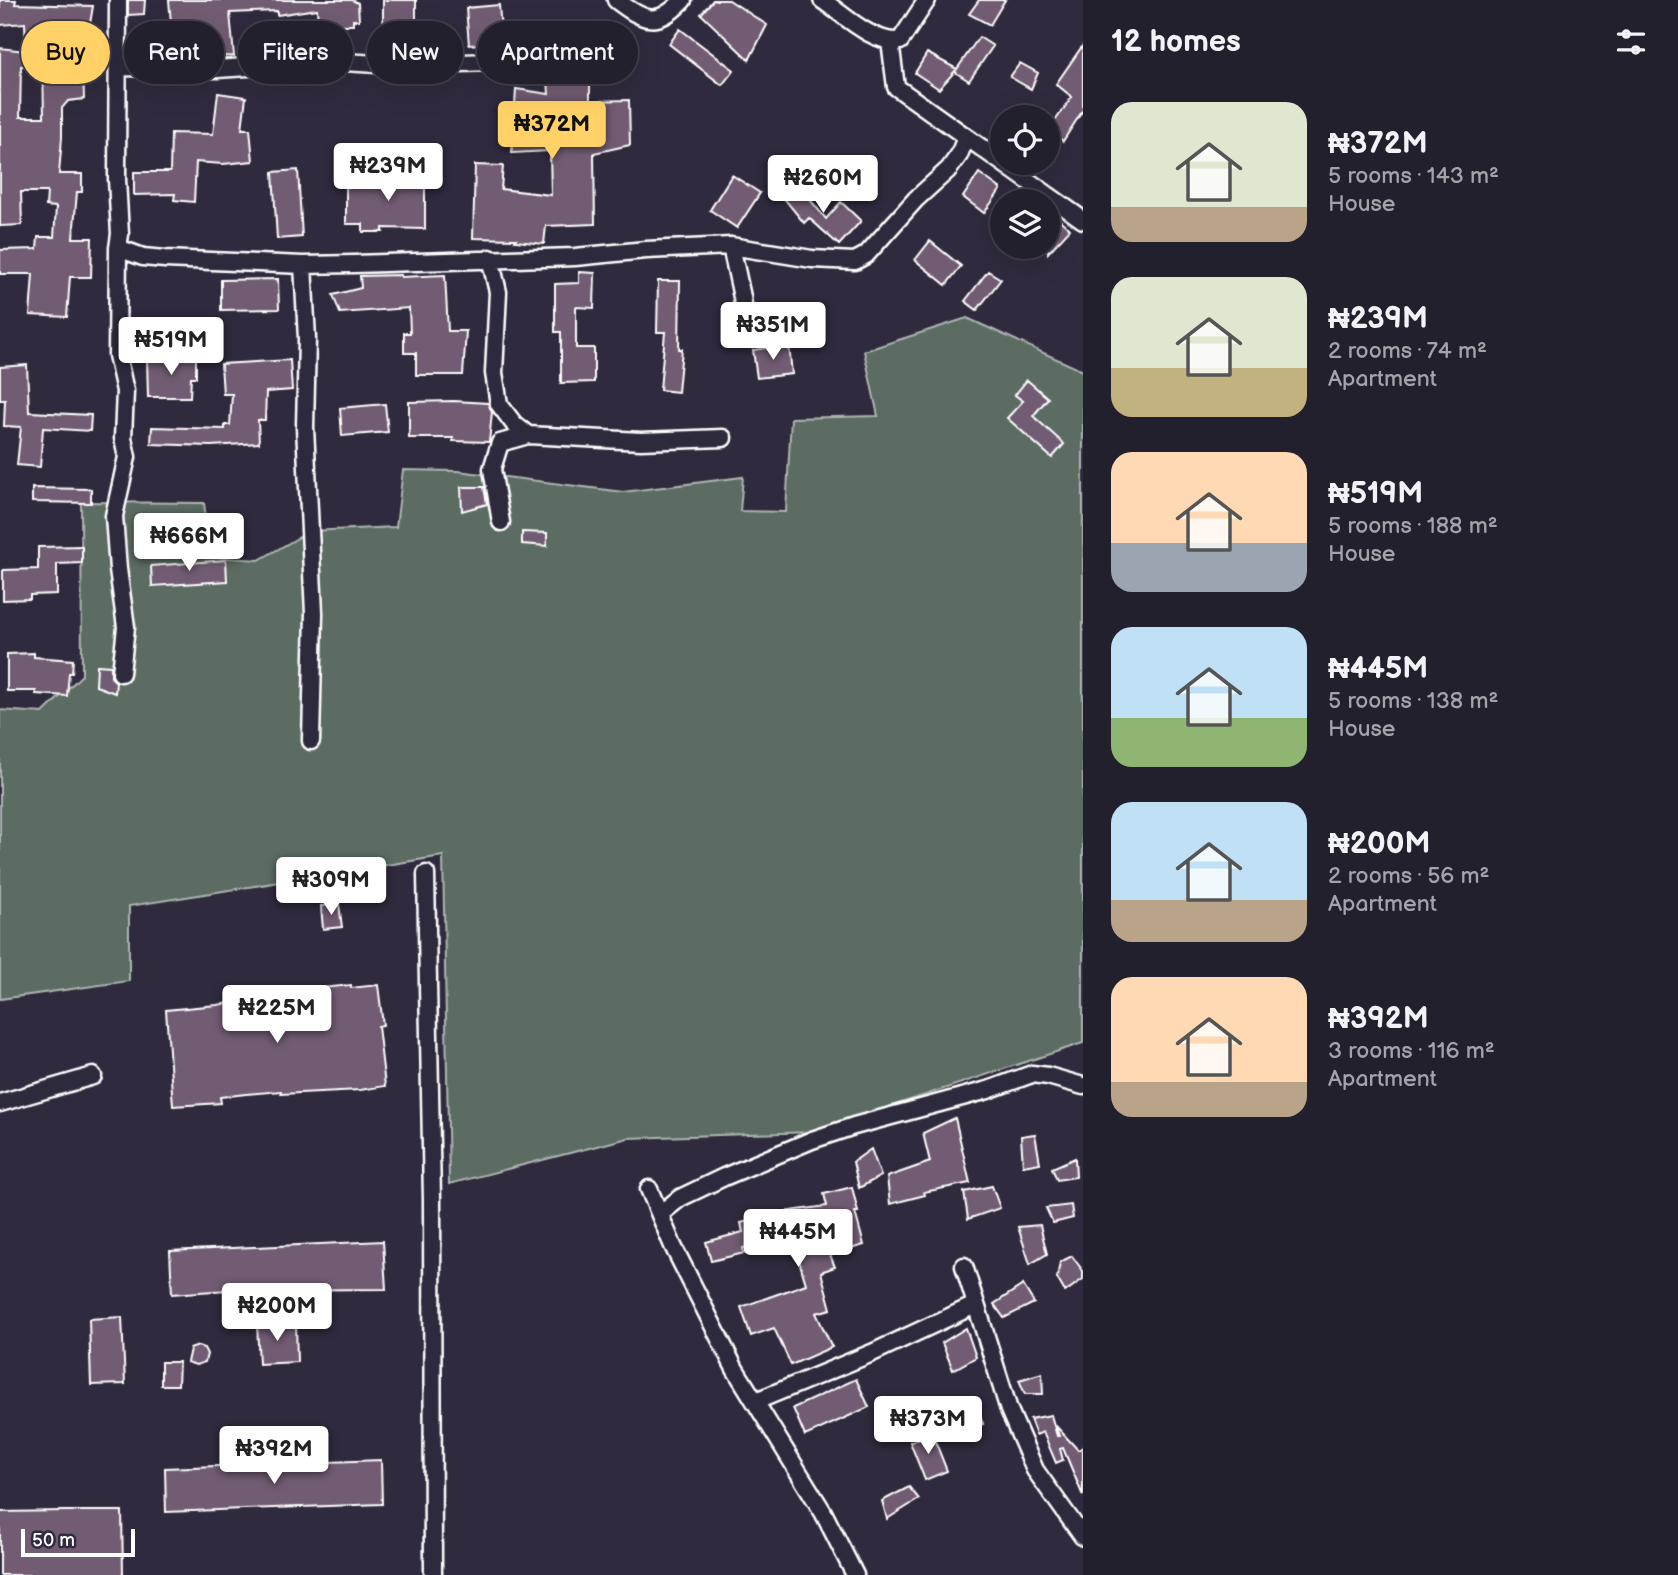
<!DOCTYPE html>
<meta charset="utf-8">
<style>
:root{--surface:#23202e;--page:#2f2d3a;--text:#f1f3f6;--muted:#a3a3aa;--line:#403e4a;--accent:#ffd166}
body{margin:0;font-family:"Balsamiq Sans",sans-serif;background:var(--page);color:var(--text);height:100vh;display:flex;flex-direction:column;font-size:26px;white-space:nowrap}
*{box-sizing:border-box;margin:0}
p{font-size:23px;color:var(--muted)}
.icon{flex:none;width:38px;height:38px;fill:none;stroke:currentColor;stroke-width:2;stroke-linecap:round;stroke-linejoin:round}
.map{position:relative;flex:1;overflow:hidden}
.details{display:flex;flex-direction:column;background:var(--surface);width:595px}
.details>*{flex:none}
.top-card{position:absolute;left:21px;top:21px;width:665px;height:63px;display:flex;gap:14px}
.controls{position:absolute;left:990px;top:105px;display:grid;gap:14px}
.controls a{display:grid;place-items:center;width:70px;height:70px;border-radius:50%;background:var(--surface);box-shadow:0 7px 28px #0002,0 0 0 2px var(--line);font-size:35px}
.scale{position:absolute;left:21px;bottom:18px;width:114px;box-sizing:border-box;padding-left:7px;border:4px solid #fff;border-top:0;font-size:19px;line-height:24px;white-space:nowrap;color:#fff;-webkit-text-stroke:5px #2f2a3d;paint-order:stroke}
.price{position:absolute;translate:-50% -60px;padding:0 16px;border-radius:7px;background:#fff;color:#222;font-size:23px;line-height:46px;filter:drop-shadow(0 2px 4px #0008)}
.price::after{content:'';position:absolute;left:50%;top:42px;width:21px;height:16px;margin-left:-10px;background:inherit;clip-path:polygon(0 0,100% 0,50% 100%)}
.price.on{background:var(--accent);color:#111}
ul{padding:0;list-style:none}
li{display:flex;align-items:center;gap:21px;height:175px;padding:0 28px}
li span{display:grid;place-items:center;flex:none;width:196px;height:140px;border-radius:21px;color:#555}
li>.icon{margin-inline-start:auto}
span .icon{width:84px;height:84px;fill:#fffc;stroke-width:1}
li b{font-size:30px}
h2{display:flex;justify-content:space-between;align-items:center;height:84px;padding:0 28px;font-size:30px}
.chip{padding:0 24px;border-radius:32px;background:var(--surface);box-shadow:0 7px 28px #0002,0 0 0 2px var(--line);font-size:24px;line-height:63px}
.chip.on{background:var(--accent);color:#111}
main{display:flex;flex:1;min-height:0}
.map>svg:first-child{display:block}
.green{fill:#5c6c63;stroke:#aeb6b1;stroke-width:2}
.building{fill:#725c73;stroke:#fff;stroke-width:2;fill-rule:evenodd}
.lines{fill:none;stroke-linecap:round;stroke-linejoin:round}
.minor-casing{stroke:#fff;stroke-width:21}
.minor{stroke:#2f2a3d;stroke-width:16}
</style>
<main>
<div class="map">
<svg width="1083" height="1575" viewBox="0 0 1083 1575">
<rect width="100%" height="100%" fill="#2f2a3d"/>
<filter id="ink" filterUnits="userSpaceOnUse"><feTurbulence type="fractalNoise" baseFrequency=".0143" numOctaves="2"/><feDisplacementMap in="SourceGraphic" scale="14" xChannelSelector="R" yChannelSelector="G"/><feConvolveMatrix kernelMatrix="1 2 1 2 8 2 1 2 1" color-interpolation-filters="sRGB"/></filter>
<g filter="url(#ink)">
<path class="green" d="M967 318 1083 371V1043L813 1132 628 1138 449 1184 443 856 129 906V981L0 999V710L43 713 82 675 81 502 204 503 211 557 259 560 310 531 396 527 403 470 458 471 623 492 743 477 740 511 786 512 791 418 878 416 864 351Z"/>
<path class="building" d="M0 0H16L15 4 93 6 90 24H87L89 62 83 63 84 99 68 101 62 108V137L59 174H82V192H77L73 238H92L91 277H70L67 317 30 315 33 274H0V250L37 249 38 237H54L56 207 46 206 47 192H21L22 225 0 226V48L26 51 25 23 0 25ZM43 65 44 117H20L21 66Z
M128 0H145L144 14 128 15Z
M169 0H352L358 3 359 20H353V25H338V23L318 24 317 9 277 15V11L230 13 234 56 174 57Z
M383 0H416V31H383Z
M713 0H729L767 25 749 60 701 14Z
M979 0H1005L990 25 969 14Z
M499 5 502 42 469 45 466 8Z
M680 29 734 70 722 85 669 44Z
M979 37 993 46 969 81 955 72Z
M1083 45V110L1063 141 1048 131 1072 97 1056 84Z
M927 53 957 69 939 89 915 73Z
M1020 63 1038 73 1031 89 1010 77Z
M590 74V101L629 100 630 145 594 153 595 224 546 226 544 244 515 241 516 239 473 238 475 165 503 166 501 189 551 195 550 151 512 153 516 89 549 94 548 80Z
M218 93 246 97 242 129H250L253 161 223 164 196 162 194 202 174 200 175 194 134 195V172H170L171 133 213 134Z
M298 170 302 237 277 239 273 172Z
M388 173 425 174V229L383 228V232H363V224H346V187H363L364 178H388Z
M979 173 1001 189 984 213 963 197Z
M732 175 760 193 737 228 710 210Z
M797 184 826 219 841 202 861 221 839 245 809 218 804 223 782 196Z
M1048 210 1070 229 1048 253Z
M930 241 961 266 946 285 915 260Z
M988 271 1001 279 977 310 965 301Z
M579 272 595 273 594 308 576 307V348H594V382L561 383V332H555V284L579 283Z
M401 275V277L445 275 448 331H466L463 375H416V353H404V333H410L409 308 340 313 333 295 361 288 360 276Z
M278 279 279 309 221 310V280Z
M658 281H680L679 349H682L678 392 660 390 665 332H657Z
M789 345 792 374 757 378 753 350Z
M196 358V377H191L190 397H148L147 359Z
M290 360 292 390 266 392 265 420H258L259 443 211 446 151 444 152 427 225 429V425H230L232 394H223L221 364Z
M27 365 29 412 91 415 90 431 43 428 40 467 17 465 21 427 4 426 5 400H0V367Z
M1027 380 1048 398 1033 416 1064 444 1052 458 1007 418 1023 401 1015 395Z
M454 401 488 403 492 412 489 442 453 441V438H409V402Z
M385 404 388 432 342 436 340 408Z
M461 487H484L487 504 462 511Z
M32 488 91 489V503L32 502Z
M522 532 547 533V546L522 544Z
M82 546V563L57 564V594L30 595V599L3 600V570L38 569V547Z
M226 560 227 581 152 586 151 566Z
M34 653V657L73 660 72 673H69L67 696 36 694V691H7V654Z
M97 665 111 666V677L116 682 115 693 96 686Z
M339 904 342 927 323 929 321 906Z
M351 985V988L378 985 383 1025 378 1026 385 1086 360 1090 281 1094V1091L246 1094 220 1097 221 1103 173 1106 166 1010 217 1005 273 996V993Z
M955 1118 970 1183 924 1192 925 1195 890 1204 887 1177 930 1162 923 1133Z
M1035 1134 1040 1163 1023 1166 1021 1136Z
M871 1149 881 1176 859 1188 853 1162Z
M1075 1158 1076 1177 1057 1180 1052 1168Z
M992 1186 1000 1208 968 1219 964 1192Z
M852 1187 858 1212H855L864 1245 830 1255 835 1267 821 1272 831 1309 816 1313 832 1347 791 1365 774 1328 751 1336 741 1307 806 1284 792 1237 743 1248 744 1253 711 1261 706 1242 743 1232 741 1223 783 1212 827 1206 824 1194Z
M1071 1205 1073 1218 1053 1223 1046 1208Z
M1040 1225 1047 1254 1030 1264 1018 1227Z
M383 1241 386 1289 228 1290 172 1294 170 1251Z
M1072 1256 1083 1271V1279L1065 1292 1057 1278 1060 1262Z
M1023 1285 1034 1303 1004 1318 994 1304Z
M122 1317 125 1384 91 1385 89 1319Z
M296 1322 297 1362 259 1364 257 1324Z
M966 1328 976 1357 953 1370 942 1343Z
M198 1346 204 1348 207 1354 205 1362 196 1365 187 1362 190 1349Z
M161 1362H179L178 1385H161Z
M1042 1373 1043 1394H1025L1019 1380Z
M856 1379 869 1407 805 1436 793 1408Z
M976 1403 983 1424 951 1432 944 1416Z
M1051 1415 1057 1436H1059L1055 1425 1078 1450 1083 1447V1496L1063 1448 1060 1449 1063 1460 1056 1463 1043 1432 1036 1435 1030 1419Z
M932 1433 947 1471 925 1480 910 1442Z
M381 1460 382 1504 166 1512 165 1468Z
M909 1487 919 1499 887 1519 882 1501Z
M65 1511H122L123 1575H0V1512Z"/>
<g class="lines">
<defs>
<path id="minor" d="M118 0 117 179 120 234 118 248 117 355 125 391 123 438 127 457 114 516 118 569 126 627 121 673
M616 0C644 21 657 28 683 0
M822 0C844 15 872 43 900 41L927 0
M890 41 896 87 1083 220
M119 67 217 69 292 64 310 60 394 65 620 58
M731 246 742 297 747 337
M118 248 143 257 165 259 303 265 354 264 575 257 646 250 731 246 812 259 855 261 866 255 916 199 949 169 959 155 966 137
M490 258 498 292 494 373 499 404 514 424 528 435 641 441 723 438
M303 265 307 339 305 427 314 613 311 741
M501 522 492 469 500 443 528 435
M426 874 432 1200 433 1575
M0 1103 93 1076
M649 1189 673 1246 735 1369 823 1512 855 1575
M660 1214 680 1198 724 1177 812 1140 854 1126 988 1090 1032 1074 1048 1076 1083 1086
M964 1266 1009 1410 1035 1470 1083 1537
M756 1401 872 1353 975 1305"/>
</defs>
<use href="#minor" class="minor-casing"/>
<use href="#minor" class="minor"/>
</g>
</g>
</svg>
<div class="controls">
<a><svg class="icon" aria-label="locate" viewBox="0 0 24 24"><circle cx="12" cy="12" r="6"/><path d="M12 2v4M12 18v4M2 12h4M18 12h4"/></svg></a>
<a><svg class="icon" aria-label="layers" viewBox="0 0 24 24"><path d="M12 4l9 5-9 5-9-5zM3 14l9 5 9-5"/></svg></a>
</div>
<div class="scale">50 m</div>
<b class="price on" style="left:552px;top:161px">₦372M</b>
<b class="price" style="left:388px;top:203px">₦239M</b>
<b class="price" style="left:823px;top:215px">₦260M</b>
<b class="price" style="left:773px;top:362px">₦351M</b>
<b class="price" style="left:171px;top:377px">₦519M</b>
<b class="price" style="left:189px;top:573px">₦666M</b>
<b class="price" style="left:331px;top:917px">₦309M</b>
<b class="price" style="left:277px;top:1045px">₦225M</b>
<b class="price" style="left:798px;top:1269px">₦445M</b>
<b class="price" style="left:277px;top:1343px">₦200M</b>
<b class="price" style="left:928px;top:1456px">₦373M</b>
<b class="price" style="left:274px;top:1486px">₦392M</b>
<div class="top-card">
<a class="chip on">Buy</a>
<a class="chip">Rent</a>
<a class="chip">Filters</a>
<a class="chip">New</a>
<a class="chip">Apartment</a>
</div>
</div>
<section class="details">
<h2>12 homes<svg class="icon" aria-label="filters" viewBox="0 0 24 24"><path d="M4 7h16M4 17h16"/><circle cx="9" cy="7" r="2"/><circle cx="15" cy="17" r="2"/></svg></h2>
<ul>
<li><span style="background:linear-gradient(#dfe7d0 75%,#b9a48a 0)"><svg class="icon" aria-label="home" viewBox="0 0 24 24"><path d="M3 11l9-7 9 7M6 9v11h12V9"/></svg></span><div><b>₦372M</b><p>5 rooms · 143 m²</p><p>House</p></div></li>
<li><span style="background:linear-gradient(#dfe7d0 65%,#c2b280 0)"><svg class="icon" aria-label="home" viewBox="0 0 24 24"><path d="M3 11l9-7 9 7M6 9v11h12V9"/></svg></span><div><b>₦239M</b><p>2 rooms · 74 m²</p><p>Apartment</p></div></li>
<li><span style="background:linear-gradient(#ffd9b3 65%,#9aa5b1 0)"><svg class="icon" aria-label="home" viewBox="0 0 24 24"><path d="M3 11l9-7 9 7M6 9v11h12V9"/></svg></span><div><b>₦519M</b><p>5 rooms · 188 m²</p><p>House</p></div></li>
<li><span style="background:linear-gradient(#bfe0f5 65%,#8fb573 0)"><svg class="icon" aria-label="home" viewBox="0 0 24 24"><path d="M3 11l9-7 9 7M6 9v11h12V9"/></svg></span><div><b>₦445M</b><p>5 rooms · 138 m²</p><p>House</p></div></li>
<li><span style="background:linear-gradient(#bfe0f5 70%,#b9a48a 0)"><svg class="icon" aria-label="home" viewBox="0 0 24 24"><path d="M3 11l9-7 9 7M6 9v11h12V9"/></svg></span><div><b>₦200M</b><p>2 rooms · 56 m²</p><p>Apartment</p></div></li>
<li><span style="background:linear-gradient(#ffd9b3 75%,#b9a48a 0)"><svg class="icon" aria-label="home" viewBox="0 0 24 24"><path d="M3 11l9-7 9 7M6 9v11h12V9"/></svg></span><div><b>₦392M</b><p>3 rooms · 116 m²</p><p>Apartment</p></div></li>
</ul>
</section>
</main>
